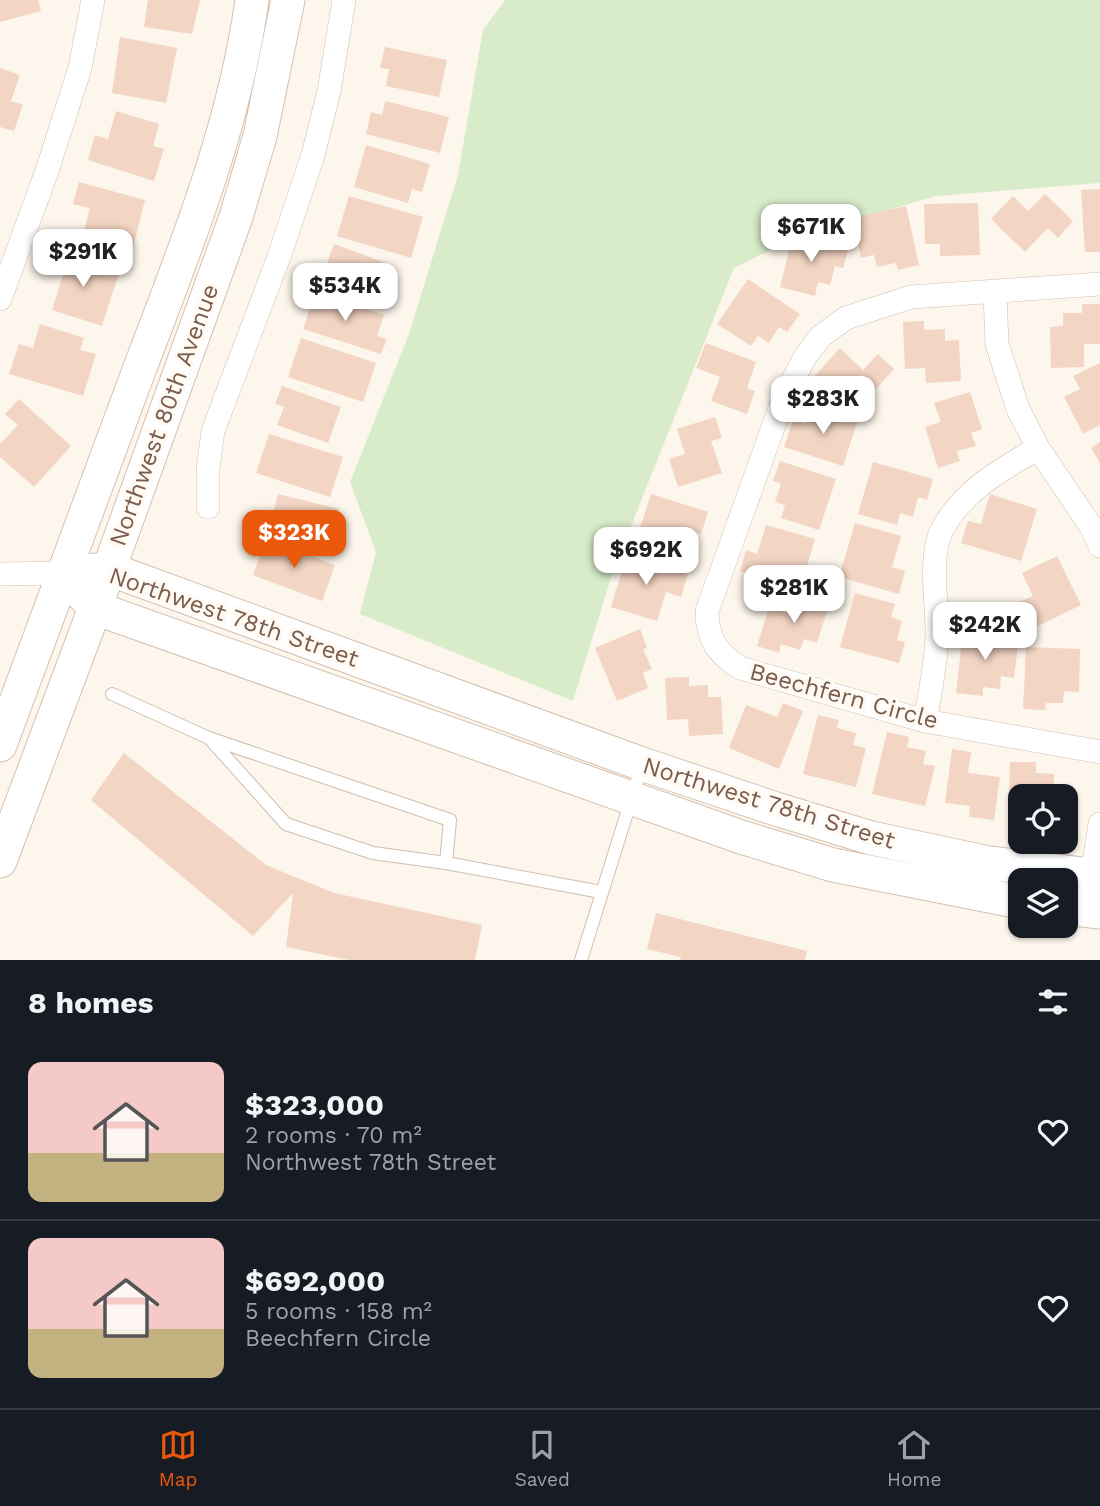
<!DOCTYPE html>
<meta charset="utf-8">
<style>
:root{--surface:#171b24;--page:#20242c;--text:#f1f3f6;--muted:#9ea1a6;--line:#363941;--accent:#ea580c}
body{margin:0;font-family:"Work Sans",sans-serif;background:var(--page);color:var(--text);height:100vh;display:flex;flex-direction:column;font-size:26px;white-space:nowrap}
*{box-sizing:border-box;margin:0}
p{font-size:23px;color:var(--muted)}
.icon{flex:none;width:38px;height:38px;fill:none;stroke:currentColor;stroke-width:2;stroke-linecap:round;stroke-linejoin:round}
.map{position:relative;height:960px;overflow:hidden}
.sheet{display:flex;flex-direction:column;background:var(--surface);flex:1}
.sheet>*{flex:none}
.controls{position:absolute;left:1008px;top:784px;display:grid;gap:14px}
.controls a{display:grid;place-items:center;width:70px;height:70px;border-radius:14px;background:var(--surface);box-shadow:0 2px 5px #0004;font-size:35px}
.price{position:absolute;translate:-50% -60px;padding:0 16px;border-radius:14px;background:#fff;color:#222;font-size:23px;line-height:46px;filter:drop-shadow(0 2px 4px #0008)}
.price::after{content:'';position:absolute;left:50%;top:42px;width:21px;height:16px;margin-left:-10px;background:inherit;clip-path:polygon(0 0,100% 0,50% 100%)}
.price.current{background:var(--accent);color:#fff}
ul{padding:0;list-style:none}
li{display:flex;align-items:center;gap:21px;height:175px;padding:0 28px}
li+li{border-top:2px solid var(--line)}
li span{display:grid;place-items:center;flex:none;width:196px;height:140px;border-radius:14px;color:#555}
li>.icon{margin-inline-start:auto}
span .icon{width:84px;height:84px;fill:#fffc;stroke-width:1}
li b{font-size:30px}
h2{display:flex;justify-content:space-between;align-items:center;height:84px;padding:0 28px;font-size:30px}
.tab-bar{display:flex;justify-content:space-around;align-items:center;height:98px;border-top:2px solid var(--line);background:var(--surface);font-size:19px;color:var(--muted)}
.tab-bar a{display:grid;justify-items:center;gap:4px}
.tab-bar .current{color:var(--accent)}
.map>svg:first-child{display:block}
.green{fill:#d8ecc9}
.building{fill:#f3d5c3}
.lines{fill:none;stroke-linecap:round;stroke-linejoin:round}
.lane-casing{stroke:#d1beb0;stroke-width:14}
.street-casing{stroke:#d1beb0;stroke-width:24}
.secondary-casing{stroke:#d6c0b0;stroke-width:35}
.lane{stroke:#fff;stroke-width:12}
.street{stroke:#fff;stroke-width:23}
.secondary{stroke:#fff;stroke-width:33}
.labels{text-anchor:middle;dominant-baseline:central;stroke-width:7;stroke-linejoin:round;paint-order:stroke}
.street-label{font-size:24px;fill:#7a5c4d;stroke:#fffaf3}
</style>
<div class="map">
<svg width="1100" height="960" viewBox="0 0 1100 960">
<rect width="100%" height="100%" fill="#fdf6ec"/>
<path class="green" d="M505 0H1100V183L936 196 800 236 734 268 613 571 573 701 360 614 376 552 350 482 409 334 458 175 483 30Z"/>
<path class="building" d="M0 0H38L41 11 0 22Z
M148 0H200L192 34 144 27Z
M120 37 177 48 166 103 112 93Z
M385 47 447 60 439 97 386 86 389 69 380 68Z
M0 68 20 75 11 101 23 105 14 131 0 127Z
M385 101 449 117 440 153 366 134 371 112 382 115Z
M116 111 159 124 153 146 164 149 154 181 88 160 95 135 108 139Z
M366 145 430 164 422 192 412 189 408 203 354 187Z
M79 182 145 200 131 255 81 242 90 208 73 204Z
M1100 189V252H1085L1081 190Z
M1045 194 1073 221 1058 238 1048 228 1025 252 991 219 1013 196 1028 211Z
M349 196 423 217 411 258 337 236Z
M978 203 980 255 940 256V244H925L924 204Z
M906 206 919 265 898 270 896 263 877 267 874 255 861 258 853 218Z
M793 234 849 247 843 268 835 266 830 285 818 282 815 296 780 287Z
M334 244 389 264 375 300 321 280Z
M55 253 119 273 102 326 52 310 63 275 49 271Z
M748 279 800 314 787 332 779 327 769 343 758 336 751 346 717 324Z
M315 293 384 315 377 336 387 339 381 354 303 329Z
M1082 304H1100V344H1084V367L1051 368 1050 327 1063 326V313H1082Z
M924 321V330L945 329V341L959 340 961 381 926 383 925 368 905 369 903 322Z
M40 324 84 338 80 350 96 354 83 396 9 374 19 344 33 348Z
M301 338 376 363 363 402 288 377Z
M706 343 756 362 747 388 755 391 747 414 711 401 720 377 696 368Z
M840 348 863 370 878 354 894 369 867 399 853 386 838 402 812 379Z
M1100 363V425L1083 434 1064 397 1080 389 1073 376Z
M282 386 341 407 328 443 277 425 284 407 275 404Z
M970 392 982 429 971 433 976 446 957 451 960 461 938 468 925 427 941 422 934 403Z
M19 399 71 446 34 487 0 457V444L18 425 5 414Z
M810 407 825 412 826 409 858 420 843 466 784 447 793 420 805 424Z
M715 417 722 438 711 441 722 473 678 487 669 459 685 454 677 429Z
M269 434 343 457 330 497 256 473Z
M1100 442V463L1091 448Z
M780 461 836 479 819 530 781 518 785 505 775 502 781 484 773 481Z
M873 462 933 479 927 500 918 497 913 517 900 513 897 525 858 514Z
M278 494 339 509 330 546 269 531Z
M651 494 708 512 701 534 693 531 688 549 675 545 671 558 634 546Z
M990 494 1037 509 1021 561 961 543 968 521 981 524Z
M855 523 901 536 892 567 905 571 899 594 839 577Z
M766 525 815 539 800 589 740 571 746 550 757 554Z
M267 539 335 565 322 601 253 575Z
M627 555 688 574 681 597 666 592 657 621 611 607Z
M1057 556 1081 605 1030 630 1017 603 1033 596 1022 573Z
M855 593 895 604 891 617 902 621 897 640 905 642 899 663 840 647Z
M797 594 829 605 817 643 804 639 800 650 781 644 779 653 757 646 769 608 791 614Z
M640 629 647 648 643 649 652 669 643 673 648 688 617 701 595 648Z
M963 631 1019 638 1014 678 1001 676 1000 689 983 687V696L956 693Z
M1026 647 1080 649 1079 692 1064 691 1063 703H1046L1045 710 1023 709Z
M689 677V686L708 685V697H721L723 734 689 736 688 719 667 720 665 678Z
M783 703 803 711 779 769 729 748 746 705 777 717Z
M818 715 839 720 837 728 856 733 853 745 866 748 856 787 803 774Z
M887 732 909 737 907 747 926 751 923 764 935 766 925 806 872 794Z
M952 749 971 752 968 773 1000 777 994 820 969 817 970 806 945 803Z
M124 753 266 865 334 893 482 925 475 960H349L286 947 293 893 253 936 91 800Z
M1010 762H1036V773L1054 774V788H1064V796H1020V821L1008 820Z
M656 913 807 951 805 960H680L681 957 647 949Z"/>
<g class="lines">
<defs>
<path id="lane" d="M112 694 209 738 450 820 446 863
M209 738 286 824 373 853 446 863 601 892
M581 960 642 765"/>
<path id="street" d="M1100 284 911 297 846 318 821 336 805 357 784 397 707 611C707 639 717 653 740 668L925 721 1100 752
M995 292 997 344 1018 409 1038 448 1092 528 1100 546
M0 299 47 171 80 68 93 0
M208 507V469L213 431 280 254 313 155 329 91 344 0
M0 574 62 573
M925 721C930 693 936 665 937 636 938 605 928 558 942 530 962 491 1002 469 1038 448
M1086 911 1100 824"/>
<path id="secondary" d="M62 573 109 569 642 764 776 809 871 838 989 863 1100 876
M62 573 95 608 741 837 833 865 1020 902
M0 745C45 621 91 497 138 373 184 252 234 130 252 0
M0 861 95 608 236 217 260 136 288 0
M1066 908 1100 912"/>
</defs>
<use href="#lane" class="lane-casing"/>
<use href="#street" class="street-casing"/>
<use href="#secondary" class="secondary-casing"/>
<use href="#lane" class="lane"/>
<use href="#street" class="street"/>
<use href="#secondary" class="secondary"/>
</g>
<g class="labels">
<g class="street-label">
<text transform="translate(164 415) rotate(-70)">Northwest 80th Avenue</text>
<text transform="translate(234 617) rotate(19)">Northwest 78th Street</text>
<text transform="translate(844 696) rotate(15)">Beechfern Circle</text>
<text transform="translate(769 803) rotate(17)">Northwest 78th Street</text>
</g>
</g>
</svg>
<div class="controls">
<a><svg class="icon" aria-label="locate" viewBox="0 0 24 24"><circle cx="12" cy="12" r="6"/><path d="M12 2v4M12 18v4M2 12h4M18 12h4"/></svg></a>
<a><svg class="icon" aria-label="layers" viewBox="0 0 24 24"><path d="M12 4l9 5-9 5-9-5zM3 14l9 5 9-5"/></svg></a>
</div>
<b class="price" style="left:811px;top:264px">$671K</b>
<b class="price" style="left:83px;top:289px">$291K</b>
<b class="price" style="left:345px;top:323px">$534K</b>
<b class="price" style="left:823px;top:436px">$283K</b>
<b class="price current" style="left:294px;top:570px">$323K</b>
<b class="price" style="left:646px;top:587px">$692K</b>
<b class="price" style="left:794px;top:625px">$281K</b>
<b class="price" style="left:985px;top:662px">$242K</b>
</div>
<section class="sheet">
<h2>8 homes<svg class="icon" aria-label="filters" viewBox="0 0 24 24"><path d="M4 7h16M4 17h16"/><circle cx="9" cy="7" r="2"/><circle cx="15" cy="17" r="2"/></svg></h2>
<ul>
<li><span style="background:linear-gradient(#f6c9c9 65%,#c2b280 0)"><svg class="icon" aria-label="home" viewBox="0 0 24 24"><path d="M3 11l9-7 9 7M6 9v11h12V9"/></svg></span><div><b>$323,000</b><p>2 rooms · 70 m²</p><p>Northwest 78th Street</p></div><svg class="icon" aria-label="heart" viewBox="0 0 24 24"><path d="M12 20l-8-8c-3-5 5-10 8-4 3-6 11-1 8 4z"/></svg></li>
<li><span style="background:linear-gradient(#f6c9c9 65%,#c2b280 0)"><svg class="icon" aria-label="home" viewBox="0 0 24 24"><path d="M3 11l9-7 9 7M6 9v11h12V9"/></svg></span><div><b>$692,000</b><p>5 rooms · 158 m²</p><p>Beechfern Circle</p></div><svg class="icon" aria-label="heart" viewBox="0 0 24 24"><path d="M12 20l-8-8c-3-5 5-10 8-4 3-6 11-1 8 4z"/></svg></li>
</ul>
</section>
<nav class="tab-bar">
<a class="current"><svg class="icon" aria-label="map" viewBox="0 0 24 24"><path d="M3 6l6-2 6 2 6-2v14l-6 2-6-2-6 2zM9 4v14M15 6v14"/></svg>Map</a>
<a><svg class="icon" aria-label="saved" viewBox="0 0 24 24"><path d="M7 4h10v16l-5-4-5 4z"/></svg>Saved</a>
<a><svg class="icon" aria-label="home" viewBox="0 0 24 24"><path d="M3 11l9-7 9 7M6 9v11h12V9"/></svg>Home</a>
</nav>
